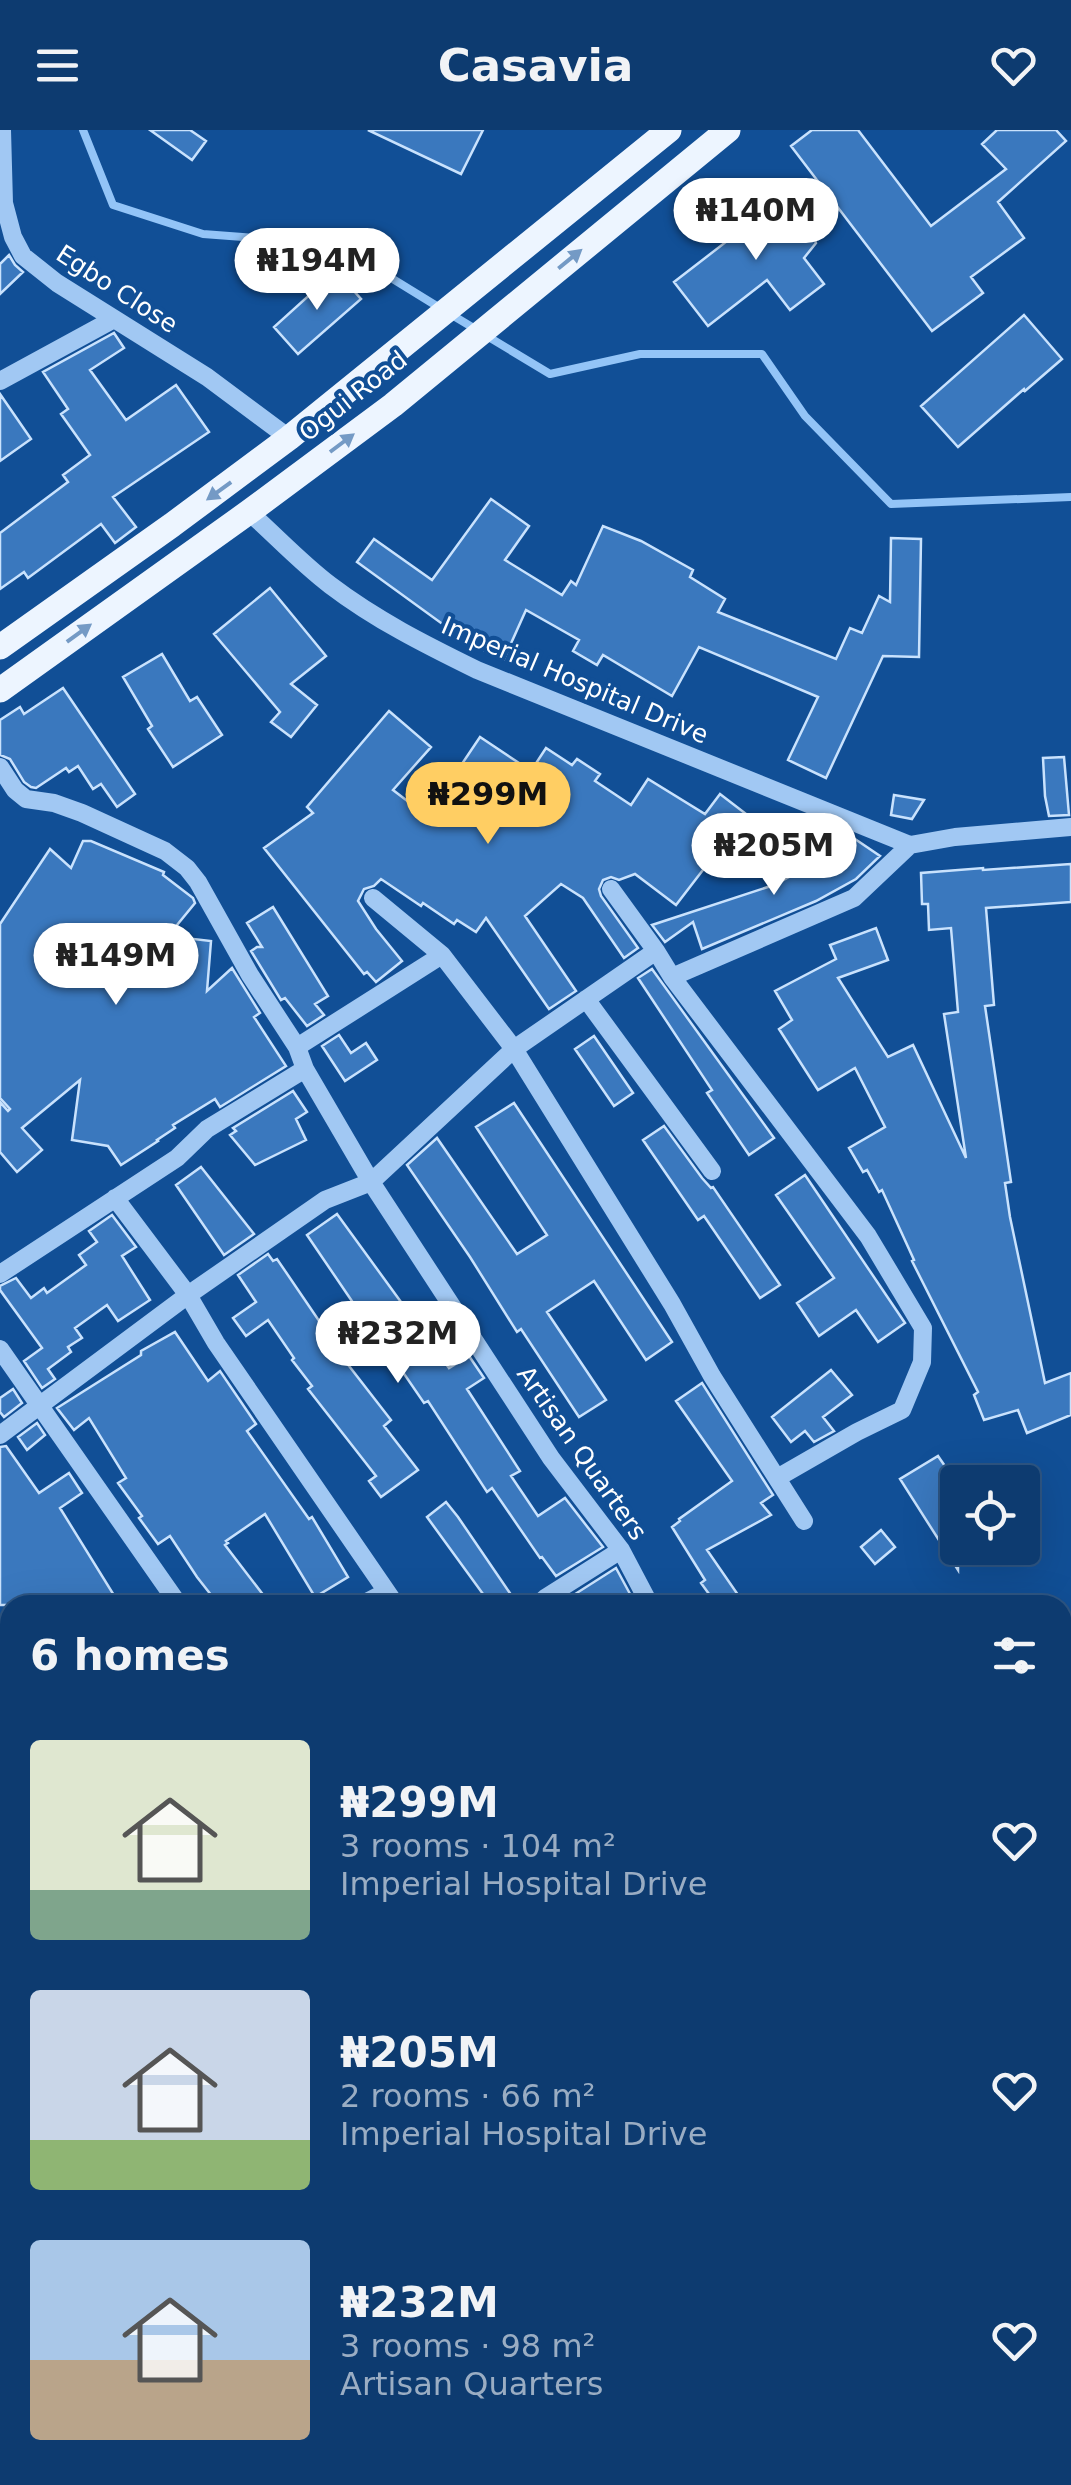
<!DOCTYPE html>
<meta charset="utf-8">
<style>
:root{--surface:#0d3b70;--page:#164275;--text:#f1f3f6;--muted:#9aadc3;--line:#2d5583;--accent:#ffce63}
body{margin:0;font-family:"DejaVu Sans",sans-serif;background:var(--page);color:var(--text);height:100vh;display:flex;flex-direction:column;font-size:38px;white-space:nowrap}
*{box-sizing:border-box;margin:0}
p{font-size:32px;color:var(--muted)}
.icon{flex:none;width:55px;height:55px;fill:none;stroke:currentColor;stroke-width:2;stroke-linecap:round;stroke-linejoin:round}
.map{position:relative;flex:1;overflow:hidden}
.drawer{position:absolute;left:0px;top:1465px;width:1072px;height:890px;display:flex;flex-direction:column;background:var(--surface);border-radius:30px 30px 0 0;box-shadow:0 10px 40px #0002,0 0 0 2px var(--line)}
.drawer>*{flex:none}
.buttons{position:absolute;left:940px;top:1335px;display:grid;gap:20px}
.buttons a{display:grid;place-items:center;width:100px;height:100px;border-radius:10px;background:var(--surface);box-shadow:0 10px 40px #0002,0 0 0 2px var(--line);font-size:50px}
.price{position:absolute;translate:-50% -85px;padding:0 22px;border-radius:35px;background:#fff;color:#222;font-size:32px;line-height:65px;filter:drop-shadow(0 2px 5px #0008)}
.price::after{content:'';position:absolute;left:50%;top:60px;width:30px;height:22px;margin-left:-15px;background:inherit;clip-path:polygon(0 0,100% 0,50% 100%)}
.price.on{background:var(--accent);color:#111}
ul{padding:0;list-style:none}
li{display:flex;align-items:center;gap:30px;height:250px;padding:0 30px}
li span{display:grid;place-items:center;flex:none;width:280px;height:200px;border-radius:10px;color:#555}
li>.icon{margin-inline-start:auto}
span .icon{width:120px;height:120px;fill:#fffc;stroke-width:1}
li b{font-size:42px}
h2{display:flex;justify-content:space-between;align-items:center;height:120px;padding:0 30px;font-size:42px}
header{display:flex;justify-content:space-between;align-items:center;height:130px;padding:0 30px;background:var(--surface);font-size:45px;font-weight:700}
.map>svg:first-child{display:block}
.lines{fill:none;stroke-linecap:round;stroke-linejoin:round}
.stream{stroke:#93c4f7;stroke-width:8}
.building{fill:#3a78be;stroke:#c9e2fd;stroke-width:2.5}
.minor{stroke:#a1c8f3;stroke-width:18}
.major{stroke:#edf5ff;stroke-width:25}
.oneway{fill:#749ac5}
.labels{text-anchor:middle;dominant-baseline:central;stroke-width:8;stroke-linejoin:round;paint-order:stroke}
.street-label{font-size:25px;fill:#fff;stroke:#114f96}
</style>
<header><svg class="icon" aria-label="menu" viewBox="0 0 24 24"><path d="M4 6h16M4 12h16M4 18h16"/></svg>Casavia<svg class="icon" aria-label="heart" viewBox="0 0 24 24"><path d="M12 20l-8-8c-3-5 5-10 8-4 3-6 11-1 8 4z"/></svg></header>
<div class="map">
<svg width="1071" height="2355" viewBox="0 0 1071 2355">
<rect width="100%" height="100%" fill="#114f96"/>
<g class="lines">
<path class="stream" d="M83 0 113 75 203 104 336 114 440 178
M452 185 550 244 640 224H762L805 286 891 374 1071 367
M1062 1715 1071 1711
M459 2355 463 2345"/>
</g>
<path class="building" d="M150 0H190L206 11 192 30Z
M368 0H483L461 44Z
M812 0H858L931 96 1006 39 982 14 997 0H1056L1066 11 998 72 1024 108 971 147 983 163 932 201 791 16Z
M797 57 816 113 804 128 824 154 790 180 767 150 708 196 674 152Z
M9 125 15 135 23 142 0 164V134Z
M336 141 361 169 298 224 274 197Z
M1024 185 1062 229 1025 261 1024 259 958 317 921 276Z
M114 203 124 218 90 240 126 290 176 255 209 302 113 367 136 397 115 413 101 394 28 448 24 442 0 459V403L68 352 63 345 90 325 61 284 68 279 43 242Z
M0 264 31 309 0 331Z
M491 369 529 396 505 430 562 465 571 451 576 455 603 396 641 411 693 440 690 447 725 469 718 482 836 529 850 498 862 503 879 466 890 472 891 408 921 409 919 527 883 526 826 648 788 630 818 567 699 517 672 566 603 525 597 535 573 521 579 510 526 480 504 529 470 514 357 432 374 409 432 450Z
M270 458 326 526 291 554 317 575 291 607 271 592 280 582 214 504Z
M162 524 190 571 197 567 222 605 173 637 148 599 152 596 123 547Z
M63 558 135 664 117 677 101 654 93 659 78 636 69 642 66 638 36 658 31 657 24 652 10 629 0 625V590L20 577 24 584Z
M389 581 431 617 393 660 427 686 480 607 531 641 546 618 572 635 577 629 600 644 595 651 631 675 648 649 705 684 720 664 746 684 676 775 635 744 619 750 611 747 603 750 599 759 601 766 638 818 624 828 583 768 561 754 525 786 576 861 549 879 486 788 476 802 457 790 454 794 423 773 421 776 381 749 374 756 364 759 358 771 376 799 402 831 376 852 367 842 364 844 264 718 313 683 307 677Z
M1064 627 1069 685 1049 686 1045 666 1043 628Z
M894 665 924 670 912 689 891 685Z
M852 707 880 726 856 749 816 771 702 819 693 792 665 812 652 795 774 755 846 716Z
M83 711H91L164 742 163 745 193 768 195 773 168 806 211 811 207 861 232 838 260 883 254 887 286 936 220 977 215 969 173 995 175 998 157 1010 158 1011 121 1035 108 1016 72 1010 80 950 22 998 42 1020 17 1042 0 1022V972L8 981 10 979 0 968V794L50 719 71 738Z
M1071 734V772L986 778 994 875 985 876 1011 1052 1005 1053 1010 1087 1045 1253 1071 1243V1285L1027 1303 1018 1280 984 1290 974 1265 978 1262 912 1131 914 1130 882 1060 879 1062 867 1040 863 1042 849 1018 885 997 855 938 818 960 779 899 792 890 775 861 836 829 830 815 876 798 888 830 838 848 888 927 913 915 966 1028 944 884 958 882 951 798 929 800 928 774H922L921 743 983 738V740Z
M273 777 328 866 315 874 324 885 307 896 285 868 281 870 251 821 257 817H262L247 793Z
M652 839 774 1008 749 1025 707 963 712 960 638 848Z
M339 905 351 923 366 913 377 930 345 951 322 916Z
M594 906 633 963 614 976 575 919Z
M293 961 307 982 296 989 306 1010 255 1035 230 1005 236 1001 233 998Z
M514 973 672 1212 646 1230 594 1151 547 1182 606 1270 579 1287 521 1199 517 1202 470 1127 407 1035 437 1008 517 1124 547 1105 476 997Z
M664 996 702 1048 711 1058 713 1057 780 1155 760 1168 704 1086 698 1090 643 1010Z
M201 1037 254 1104 224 1125 176 1055Z
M805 1045 905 1193 878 1212 856 1180 819 1206 797 1173 834 1148 776 1065Z
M337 1084 449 1238 469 1226 484 1248 467 1259 520 1341 511 1346 538 1386 565 1368 603 1417 556 1446 542 1427 540 1428 492 1358 487 1362 428 1271 424 1273 374 1200 339 1223 391 1290 384 1296 418 1340 381 1367 369 1351 376 1346 308 1259 312 1256 292 1230 294 1228 268 1190 246 1206 233 1188 256 1172 238 1145 268 1124 273 1131 277 1129 328 1204 360 1183 307 1105Z
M112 1085 136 1117 122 1126 150 1170 118 1191 107 1175 75 1198 82 1208 68 1217 71 1222 48 1239 55 1249 42 1258 24 1231 42 1218 0 1160V1156L16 1148 31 1168 44 1158 47 1163 86 1135 79 1125 97 1112 89 1101Z
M175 1202 208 1251 220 1241 256 1294 247 1301 309 1389 312 1387 348 1447 315 1467 265 1384 226 1411 228 1413 225 1415 271 1475H219L197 1447 170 1406 158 1414 139 1388 142 1386 118 1353 126 1348 89 1288 74 1300 57 1278 141 1225V1221Z
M831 1240 852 1265 823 1287 834 1301 814 1312 805 1301 791 1312 772 1287Z
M702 1253 773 1365 761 1373 771 1385 707 1420 745 1475H717L701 1453 705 1450 672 1397 680 1391 679 1389 732 1351 676 1271Z
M13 1259 22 1273 4 1287 0 1282V1268Z
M37 1293 45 1305 27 1320 18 1307Z
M6 1316 39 1363 69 1343 82 1363 60 1378 120 1475H0V1317Z
M938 1326 958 1355V1440L900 1349Z
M446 1372 458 1387 518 1475H491L427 1387Z
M881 1400 895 1417 875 1434 861 1417Z
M616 1438 636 1475H578L572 1466Z"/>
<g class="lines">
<path class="minor" d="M2 0 4 73 13 107 23 126 57 153 207 247 289 308
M0 251 114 189
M249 382C276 406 301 433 330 455 376 490 426 515 477 540L910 715
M0 637 15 660 26 669 54 673 82 683 165 721 187 738 198 752 250 845 297 917 305 939
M611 759 656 821 672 847 868 1106 923 1198 922 1232 902 1280 857 1302 777 1348
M442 825 514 919 672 1174 712 1246 804 1391
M672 847 854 768 910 715 955 707 1071 697
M586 869 712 1041
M297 917 442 825 373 768
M115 1068 188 1165 216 1213 396 1475
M0 1144 177 1028 207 999 305 939 371 1052 551 1328 621 1420 650 1475
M0 1219 179 1475
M0 1305 188 1165 325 1070 371 1052 514 919 656 821
M545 1468 621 1420
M361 1475 386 1462
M1062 2118 1071 2110
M1037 2345 1043 2355"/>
<path class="major" d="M0 517 172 395 289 308 669 0
M0 560 249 382 393 275 728 0"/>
</g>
<defs><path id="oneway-solid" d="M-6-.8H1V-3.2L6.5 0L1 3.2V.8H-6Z" transform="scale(2.5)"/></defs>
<g class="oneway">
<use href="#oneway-solid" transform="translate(570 129) rotate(-39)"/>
<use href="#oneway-solid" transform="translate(342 313) rotate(-37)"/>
<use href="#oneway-solid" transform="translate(219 361) rotate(144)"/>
<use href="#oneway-solid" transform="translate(79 503) rotate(-36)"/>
</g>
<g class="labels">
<g class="street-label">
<text transform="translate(117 159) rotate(33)">Egbo Close</text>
<text transform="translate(353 266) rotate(-38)">Ogui Road</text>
<text transform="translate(575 550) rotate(23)">Imperial Hospital Drive</text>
<text transform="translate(582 1323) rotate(55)">Artisan Quarters</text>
</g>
</g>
</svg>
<div class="buttons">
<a><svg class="icon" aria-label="locate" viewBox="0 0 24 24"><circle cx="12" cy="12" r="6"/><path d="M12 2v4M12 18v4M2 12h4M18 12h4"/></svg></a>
</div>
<b class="price" style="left:756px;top:133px">₦140M</b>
<b class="price" style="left:317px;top:183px">₦194M</b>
<b class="price on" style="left:488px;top:717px">₦299M</b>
<b class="price" style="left:774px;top:768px">₦205M</b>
<b class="price" style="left:116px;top:878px">₦149M</b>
<b class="price" style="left:398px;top:1256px">₦232M</b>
<section class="drawer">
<h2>6 homes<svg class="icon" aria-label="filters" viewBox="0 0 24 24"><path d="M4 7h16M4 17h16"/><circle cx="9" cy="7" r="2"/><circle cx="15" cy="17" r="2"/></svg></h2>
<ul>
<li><span style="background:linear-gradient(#dfe7d0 75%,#7fa58c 0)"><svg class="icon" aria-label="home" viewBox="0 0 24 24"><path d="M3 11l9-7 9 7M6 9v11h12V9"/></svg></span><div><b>₦299M</b><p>3 rooms · 104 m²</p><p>Imperial Hospital Drive</p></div><svg class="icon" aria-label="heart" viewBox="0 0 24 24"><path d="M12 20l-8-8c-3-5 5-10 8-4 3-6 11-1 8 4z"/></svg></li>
<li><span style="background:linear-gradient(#c9d6e8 75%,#8fb573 0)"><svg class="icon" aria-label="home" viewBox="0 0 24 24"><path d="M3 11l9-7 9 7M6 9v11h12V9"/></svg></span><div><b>₦205M</b><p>2 rooms · 66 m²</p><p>Imperial Hospital Drive</p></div><svg class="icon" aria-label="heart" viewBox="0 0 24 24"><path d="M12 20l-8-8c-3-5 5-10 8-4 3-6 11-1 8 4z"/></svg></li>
<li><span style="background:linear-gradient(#a9c7e8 60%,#b9a48a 0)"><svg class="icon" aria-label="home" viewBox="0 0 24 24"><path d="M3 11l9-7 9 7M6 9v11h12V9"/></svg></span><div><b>₦232M</b><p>3 rooms · 98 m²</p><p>Artisan Quarters</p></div><svg class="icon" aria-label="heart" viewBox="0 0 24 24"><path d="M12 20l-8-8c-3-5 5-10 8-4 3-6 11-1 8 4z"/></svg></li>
</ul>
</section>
</div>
